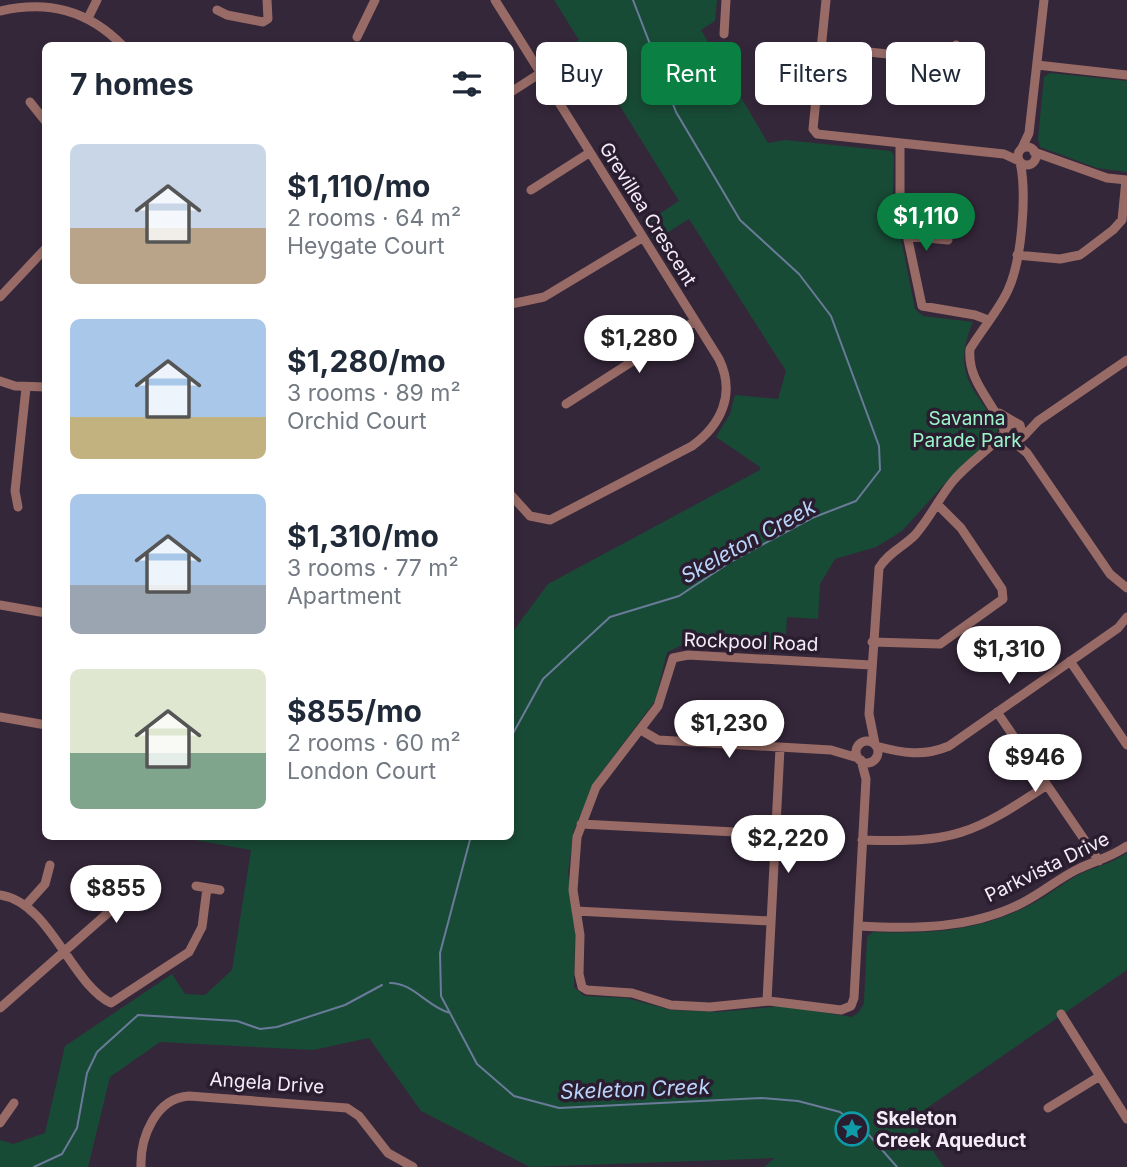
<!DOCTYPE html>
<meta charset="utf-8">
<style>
:root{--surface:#fff;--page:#f2f2f3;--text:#1f2937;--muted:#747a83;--accent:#0b8043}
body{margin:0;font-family:Inter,sans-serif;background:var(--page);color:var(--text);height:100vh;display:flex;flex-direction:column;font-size:26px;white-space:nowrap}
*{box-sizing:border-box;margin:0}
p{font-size:23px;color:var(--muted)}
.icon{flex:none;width:38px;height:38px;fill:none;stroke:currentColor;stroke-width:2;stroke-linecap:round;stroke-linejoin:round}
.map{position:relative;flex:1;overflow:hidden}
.panel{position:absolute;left:42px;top:42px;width:472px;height:798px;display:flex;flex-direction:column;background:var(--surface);border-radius:10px;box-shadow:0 4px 10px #0003}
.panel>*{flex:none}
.top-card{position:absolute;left:536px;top:42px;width:486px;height:63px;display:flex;gap:14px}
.price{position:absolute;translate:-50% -60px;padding:0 16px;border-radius:24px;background:#fff;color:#222;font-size:23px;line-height:46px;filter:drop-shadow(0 2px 4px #0008)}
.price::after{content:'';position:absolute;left:50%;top:42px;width:21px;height:16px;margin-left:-10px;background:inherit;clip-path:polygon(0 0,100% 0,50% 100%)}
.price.on{background:var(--accent);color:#fff}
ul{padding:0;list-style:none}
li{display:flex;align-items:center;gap:21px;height:175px;padding:0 28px}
li span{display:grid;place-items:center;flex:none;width:196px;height:140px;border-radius:10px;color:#555}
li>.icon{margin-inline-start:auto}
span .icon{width:84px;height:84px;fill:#fffc;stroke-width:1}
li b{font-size:30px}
h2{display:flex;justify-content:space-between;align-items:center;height:84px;padding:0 28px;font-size:30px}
.pill{padding:0 24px;border-radius:10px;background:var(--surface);box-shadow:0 4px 10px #0003;font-size:24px;line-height:63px}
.pill.on{background:var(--accent);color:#fff}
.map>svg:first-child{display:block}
.green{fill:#184b36}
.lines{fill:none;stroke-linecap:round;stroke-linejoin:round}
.stream{stroke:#6a7b99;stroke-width:2}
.minor{stroke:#996b66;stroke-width:9}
.labels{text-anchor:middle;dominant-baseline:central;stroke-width:7;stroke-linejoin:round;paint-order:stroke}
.street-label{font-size:19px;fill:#f5ecf8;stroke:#2b1d30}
.park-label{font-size:19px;fill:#9cf4ca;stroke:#2b1d30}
.poi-label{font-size:19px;font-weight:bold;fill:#f5ecf8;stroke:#2b1d30;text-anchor:start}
.water-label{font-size:21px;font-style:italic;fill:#bad5fc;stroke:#2b1d30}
</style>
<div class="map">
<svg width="1127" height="1167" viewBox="0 0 1127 1167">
<rect width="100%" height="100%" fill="#35273a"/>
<path class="green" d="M554 0H717L715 21 701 30 768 143 785 140 891 151 894 155 893 198 915 309 923 316 973 322C952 371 971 387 999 426L992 443 947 481 902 531 876 547 835 559 820 584 818 619 787 617 785 652 781 648H777L776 651 680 646 667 652 655 701 597 778 574 830 568 873 575 934 574 987 584 996 626 998 671 1010 718 1012 782 1006 852 1017 859 1012 864 1003 867 937 873 932C925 934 974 932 1022 909 1042 900 1059 886 1078 875 1094 867 1111 864 1127 853V970L911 1119 944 1167H764L775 1158 530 1167 421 1111 369 1038 313 1050 160 1042 110 1077 88 1167H0V1140L13 1144 45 1133 65 1046 172 974 185 994 205 995 232 970 251 850 189 839V837L511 836V634L548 584 760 470V467L716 437 730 414 735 395 778 399 786 371 689 219 654 241 644 224 679 201 587 53 551 76 542 63 579 40Z
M1050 73 1127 81V172L1097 168 1040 147 1038 139 1044 77Z
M1038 631 1058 659 1047 667 1027 638Z"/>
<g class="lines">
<path class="stream" d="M511 737 543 679 610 617 679 596 732 561 812 518 856 501 880 470 879 446 831 316 799 274 740 220 676 112 633 0
M471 836 440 953 441 996 477 1064 514 1096 559 1108 761 1098 798 1101 840 1112 869 1135 897 1167
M390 983C414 983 427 1007 450 1013
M34 1167 62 1154 77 1128 87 1073 97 1052 138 1015 237 1021 260 1029 277 1027 345 1005 382 985"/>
<path class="minor" d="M495 0 719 359C736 394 721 425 692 446L550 520 530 516 511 495
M826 0 813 129 817 134 1004 154 1019 161
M217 10 227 15 263 22 268 19 267 0
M0 11C48 0 88 10 123 46
M88 18 97 0
M724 34 726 0
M357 37 375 0
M822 47 953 61
M1037 65 1127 75
M951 81 956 45
M511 92 539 74
M30 102 46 122
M900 144V202L922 306 975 315 988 320
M1018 156a9 9 0 1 1 18 0a9 9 0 1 1-18 0Z
M1022 148 1029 133 1044 0
M1034 152 1107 178 1127 180
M531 190 589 153
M906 236 948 240
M1017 255 1060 259 1080 255 1113 230 1122 220 1126 180
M0 297 46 248
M511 304 544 297 642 238
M0 381 15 386 46 387
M566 404 695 321
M999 413 1020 425 1023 437 1013 442 1006 438 1005 432 1008 425 1015 423
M1005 432C994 402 967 382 970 349 982 329 999 310 1008 290 1022 260 1027 193 1020 162
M1024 436 1038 421 1127 360
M1015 443 1027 453 1110 574 1127 588
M18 507 15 491 26 388
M0 605 46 613
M872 642 940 644 1003 599 1002 589 961 528 938 505
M1070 661 1127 745
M997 712 1099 861
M0 717 46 725
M641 730 658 740 831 750 858 758
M856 752a11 11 0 1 1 22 0a11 11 0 1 1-22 0Z
M875 744 869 714 879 568C888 553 903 547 915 535 930 518 939 498 953 481 968 463 989 450 1005 432
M876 746C902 753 923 757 949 746L1118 628 1127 617
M861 760 866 779 854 998 851 1006 841 1010 769 1001 710 1007 671 1005 632 993 587 990 582 987 579 974 580 935 573 890 577 837 596 787 658 706 673 658 688 655 871 665
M581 824 775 834
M862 840C954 843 972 835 1047 785
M196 886 220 890
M0 895C50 902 71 984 111 1003L189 952 202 927 207 888
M26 905 45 884 50 865
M576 911 771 921
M858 926C915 929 971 929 1022 903 1042 893 1059 878 1078 869 1095 861 1111 857 1127 846
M767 1001 780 748
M0 1008 126 897 135 878
M1061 1014 1127 1119
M1048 1108 1100 1076
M0 1123 14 1103
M141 1167C140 1137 156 1098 189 1096L347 1108 359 1116 388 1153 413 1167"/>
</g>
<defs>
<symbol id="sight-ring" viewBox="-11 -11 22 22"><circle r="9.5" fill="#2b1d30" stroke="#0f9aa8" stroke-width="1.5"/><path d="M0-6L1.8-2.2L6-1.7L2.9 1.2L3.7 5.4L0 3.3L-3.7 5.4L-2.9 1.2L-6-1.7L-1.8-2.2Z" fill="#0f9aa8"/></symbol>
</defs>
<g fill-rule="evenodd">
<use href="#sight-ring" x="833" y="1110" width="38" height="38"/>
</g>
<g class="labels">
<g class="street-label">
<text transform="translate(648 214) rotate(58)">Grevillea Crescent</text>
<text transform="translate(751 642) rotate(2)">Rockpool Road</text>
<text transform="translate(1047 867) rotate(-26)">Parkvista Drive</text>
<text transform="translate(267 1083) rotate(4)">Angela Drive</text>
</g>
<g class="park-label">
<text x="967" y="418">Savanna<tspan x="967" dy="22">Parade Park</tspan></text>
</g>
<g class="poi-label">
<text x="876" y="1118">Skeleton<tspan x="876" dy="22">Creek Aqueduct</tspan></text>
</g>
<g class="water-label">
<text transform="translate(748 541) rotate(-29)">Skeleton Creek</text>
<text transform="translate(635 1089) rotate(-2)">Skeleton Creek</text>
</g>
</g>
</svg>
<b class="price on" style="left:926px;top:253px">$1,110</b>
<b class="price" style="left:639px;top:375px">$1,280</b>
<b class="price" style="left:1009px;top:686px">$1,310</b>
<b class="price" style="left:729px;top:760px">$1,230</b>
<b class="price" style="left:1035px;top:794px">$946</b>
<b class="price" style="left:788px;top:875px">$2,220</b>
<b class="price" style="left:116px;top:925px">$855</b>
<div class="top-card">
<a class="pill">Buy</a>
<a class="pill on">Rent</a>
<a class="pill">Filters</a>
<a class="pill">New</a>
</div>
<section class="panel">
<h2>7 homes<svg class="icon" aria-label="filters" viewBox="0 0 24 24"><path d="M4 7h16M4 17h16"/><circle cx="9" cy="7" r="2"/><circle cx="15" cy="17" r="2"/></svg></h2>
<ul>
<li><span style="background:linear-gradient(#c9d6e8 60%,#b9a48a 0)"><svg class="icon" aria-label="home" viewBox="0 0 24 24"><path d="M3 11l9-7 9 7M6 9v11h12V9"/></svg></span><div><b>$1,110/mo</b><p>2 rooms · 64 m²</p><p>Heygate Court</p></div></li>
<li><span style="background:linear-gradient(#a9c7e8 70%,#c2b280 0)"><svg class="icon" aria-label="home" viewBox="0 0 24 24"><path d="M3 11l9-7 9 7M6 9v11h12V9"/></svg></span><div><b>$1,280/mo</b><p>3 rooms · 89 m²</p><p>Orchid Court</p></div></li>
<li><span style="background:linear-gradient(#a9c7e8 65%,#9aa5b1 0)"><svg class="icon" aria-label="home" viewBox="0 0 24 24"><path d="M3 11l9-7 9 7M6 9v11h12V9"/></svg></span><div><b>$1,310/mo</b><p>3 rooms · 77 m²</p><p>Apartment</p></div></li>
<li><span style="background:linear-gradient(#dfe7d0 60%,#7fa58c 0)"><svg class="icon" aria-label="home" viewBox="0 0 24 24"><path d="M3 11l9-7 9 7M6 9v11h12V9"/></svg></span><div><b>$855/mo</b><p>2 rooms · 60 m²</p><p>London Court</p></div></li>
</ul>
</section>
</div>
